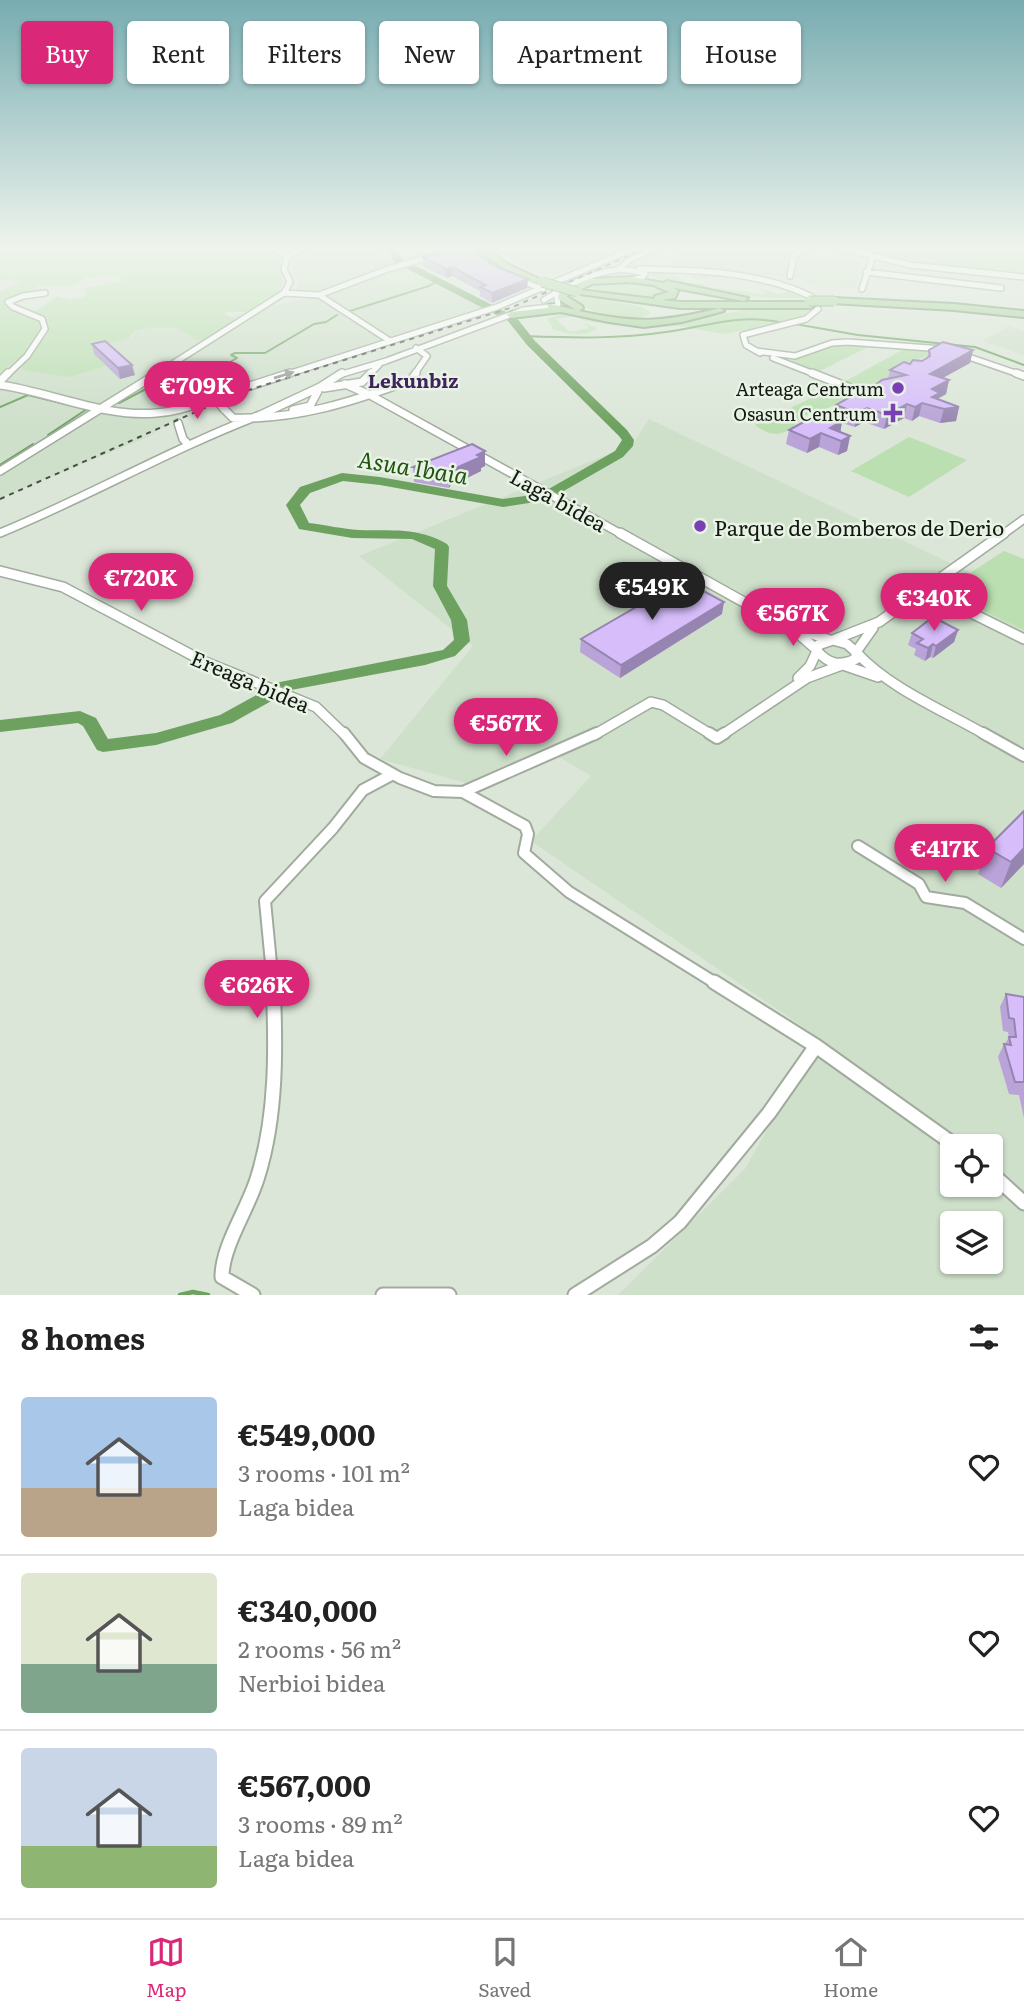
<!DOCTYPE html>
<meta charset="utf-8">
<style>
:root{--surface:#fff;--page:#f2f2f2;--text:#222;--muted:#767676;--line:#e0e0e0;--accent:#db2777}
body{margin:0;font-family:Literata,serif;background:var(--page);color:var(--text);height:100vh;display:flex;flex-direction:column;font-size:26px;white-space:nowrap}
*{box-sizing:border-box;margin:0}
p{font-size:23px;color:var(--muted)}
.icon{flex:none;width:38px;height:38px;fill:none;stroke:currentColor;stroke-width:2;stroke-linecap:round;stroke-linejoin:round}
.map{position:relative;height:1295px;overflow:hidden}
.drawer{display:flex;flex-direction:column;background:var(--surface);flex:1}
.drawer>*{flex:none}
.guide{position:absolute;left:21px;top:21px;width:984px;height:63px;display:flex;gap:14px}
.fabs{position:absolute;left:940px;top:1134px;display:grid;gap:14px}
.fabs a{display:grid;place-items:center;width:63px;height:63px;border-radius:7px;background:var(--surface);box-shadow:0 2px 5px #0004;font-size:35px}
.price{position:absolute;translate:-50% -60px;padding:0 16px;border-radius:24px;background:var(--accent);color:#fff;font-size:23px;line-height:46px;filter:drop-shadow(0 2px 4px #0008)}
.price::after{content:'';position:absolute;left:50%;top:42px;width:21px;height:16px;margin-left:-10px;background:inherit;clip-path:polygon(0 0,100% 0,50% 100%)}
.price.on{background:#222;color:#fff}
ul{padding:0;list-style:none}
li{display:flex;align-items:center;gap:21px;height:175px;padding:0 21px}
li+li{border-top:2px solid var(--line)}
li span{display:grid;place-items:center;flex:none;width:196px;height:140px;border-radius:7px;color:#555}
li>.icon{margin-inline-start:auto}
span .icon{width:84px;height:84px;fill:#fffc;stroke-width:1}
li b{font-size:30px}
h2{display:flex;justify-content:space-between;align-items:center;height:84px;padding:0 21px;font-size:30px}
.chip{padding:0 24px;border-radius:7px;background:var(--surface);box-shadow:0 2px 5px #0004;font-size:24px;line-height:63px}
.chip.on{background:var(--accent);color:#fff}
.menu{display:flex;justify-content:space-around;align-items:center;height:98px;border-top:2px solid var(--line);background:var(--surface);font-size:19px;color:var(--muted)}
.menu a{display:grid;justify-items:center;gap:4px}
.menu .on{color:var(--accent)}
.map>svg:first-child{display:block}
.built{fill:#cedfca;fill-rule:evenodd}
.green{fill:#bbdfb1;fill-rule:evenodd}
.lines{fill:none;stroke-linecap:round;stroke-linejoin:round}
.stream-far1{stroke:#6da15f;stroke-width:2}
.stream{stroke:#6da15f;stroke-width:4.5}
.river{fill:#6da15f;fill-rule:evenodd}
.minor-far4-casing{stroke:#a0ab9d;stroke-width:8}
.minor-far3-casing{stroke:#a0ab9d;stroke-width:10}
.minor-far2-casing{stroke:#a0ab9d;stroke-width:12}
.minor-far1-casing{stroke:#a0ab9d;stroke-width:14}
.minor-casing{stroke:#a0ab9d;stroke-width:17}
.highway-casing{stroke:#73926b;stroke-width:4}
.minor-far4{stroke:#fff;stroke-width:5}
.minor-far3{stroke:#fff;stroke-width:7}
.minor-far2{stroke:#fff;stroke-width:9}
.minor-far1{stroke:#fff;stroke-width:10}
.minor{stroke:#fff;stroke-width:13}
.highway{fill:#a6d39a;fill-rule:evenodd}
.rail{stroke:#494e47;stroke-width:2;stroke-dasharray:5 5;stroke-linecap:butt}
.minor-bridge-casing{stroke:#a0ab9d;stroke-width:10;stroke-linecap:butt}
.highway-bridge-casing{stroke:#73926b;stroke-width:11;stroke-linecap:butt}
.minor-bridge{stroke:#fff;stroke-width:7}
.highway-bridge{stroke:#a6d39a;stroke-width:9}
.wall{fill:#b9a3d8}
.shaded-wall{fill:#9685b0}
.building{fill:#d7befb;stroke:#9685b0;stroke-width:2}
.oneway{fill:#959795}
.poi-dot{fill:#793fb5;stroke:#e8f3e5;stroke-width:2.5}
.labels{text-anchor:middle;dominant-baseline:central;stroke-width:5;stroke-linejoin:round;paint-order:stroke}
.far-poi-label{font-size:18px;fill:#141813;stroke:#e8f3e5;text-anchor:end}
.far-neighbourhood-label{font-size:19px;font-weight:bold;fill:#3e235d;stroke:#e8f3e5}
.street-label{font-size:21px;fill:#141813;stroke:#e8f3e5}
.poi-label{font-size:21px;fill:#141813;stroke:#e8f3e5;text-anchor:start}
.water-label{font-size:23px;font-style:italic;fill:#215310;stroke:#e8f3e5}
</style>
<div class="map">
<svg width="1024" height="1295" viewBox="0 0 1024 1295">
<rect width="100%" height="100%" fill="#dbe6d8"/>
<path class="built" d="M281 246H355L400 262 324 291 297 290 298 281 286 249Z
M495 246H636L560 280 521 265Z
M683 246H737L788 255 787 273 782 276 670 267Z
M798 256H842L861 262 855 288 817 287 794 277Z
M402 267 467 295 489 308 235 388 200 403 148 437 0 498V373L17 359 49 360 134 336 129 330 168 321 181 330 292 301 330 295Z
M1009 326 1024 331V355L982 341Z
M649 419 971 573 943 591 1024 630V1295H618L745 1169 819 1038 531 841 591 776 546 749 466 783 380 759 473 646 359 556 633 444ZM952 1146H990V1185H952ZM952 1223H990V1262H952Z"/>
<path class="green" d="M0 246H256L280 259 283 283 273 300 250 312H226L224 314 237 320 205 340H196L177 328 152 327 134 331 129 338 100 346 107 366 69 377 27 371 21 368 28 360 17 359 0 373V292L20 283 10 279 0 281ZM119 275 123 281 85 288 87 296 70 300 58 296 31 314 7 305 36 294V287L39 285 64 286 78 283 85 278Z
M838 246H1000L1024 249V276L902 262Z
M653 272 673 273 684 282 704 284 708 287 765 294 759 289 780 294 791 290 773 285 761 286 765 283C745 281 719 273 699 280L693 278 691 273C736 277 769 277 810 298 766 298 689 297 651 275Z
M611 281 661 286 670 293C654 303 603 291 584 287Z
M569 293 639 306 651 312C637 329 579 308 564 296Z
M813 308 809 316 725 334 677 326 653 328 606 324 585 321 575 316 556 319 570 332 589 328 584 323 597 328C587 338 566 334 553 329L547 319 561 314 548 309 598 319 678 322 749 309Z
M844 343 928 348 936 351 918 360 899 365C890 385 861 390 842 383L904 349 872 345 816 373 792 361 795 357Z
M838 385 850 390 847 392 850 397 822 411 802 416C789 435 774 440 755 425Z
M909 437 967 460 909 497 851 471Z
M1004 551 1024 559V630L942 591Z"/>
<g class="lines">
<path class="stream-far1" d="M350 311 429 286 434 283V279
M795 324 858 335 975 347 1024 365
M525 336C573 338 619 339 666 332 710 326 738 313 784 323
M195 375 218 369 237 358 231 355 235 353H265L314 324 326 322 337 315
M119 403 146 389 180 380
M0 407 28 395 69 405
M48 435 87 409
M0 465 33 444"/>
<path class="stream" d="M180 1295 193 1292 208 1295"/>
<path class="river" d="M384 246H393L402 259 516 317 535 341 627 430 634 440 633 446 623 457 548 500 503 507 380 485 343 481 310 493 300 505 309 523C326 525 342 529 359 530 391 531 418 527 447 544L449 547 447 586 467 620 470 641 455 656 425 665 291 690 232 723 156 745 103 752 97 750 83 726 78 723 0 732V720L80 711 96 718 108 739 156 733 220 715 280 682 443 650 454 640 451 620 433 586 435 549 412 539 352 538 299 529 286 505 300 487 342 473 380 477 503 499 540 494 615 451 622 440 619 436 527 345 508 321 396 263Z"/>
<defs>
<path id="minor-far4" d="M267 246 288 256
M495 246 505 250 519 246
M833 246 910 265 1024 277
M1009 246 1024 248
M619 269 628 261 659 246
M639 269C697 270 759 271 812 297
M866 272 1001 288
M790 276 794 255 809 246
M516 279 543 289
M862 289 873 256
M284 293 319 295 390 341
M319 295 388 269 433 256
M544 300C570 283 614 260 645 274L642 278 630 280
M756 351 795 356 832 343 848 342 943 349
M760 353 746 345 743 335 806 319 818 309
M963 355 1021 375
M773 358 817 375
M161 371 176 375
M7 375 27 356 45 329 42 319 13 307 8 302 23 296 45 293
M155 375 284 293 290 282 284 269 287 257 308 246
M285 375 497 307 640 246
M339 375 386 361 523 310 558 306 557 297 569 289
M369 375 379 365
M414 375 427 356 416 348"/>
<path id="minor-far3" d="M169 373 187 378 206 388
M812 373 863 393
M1016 373 1024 376
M0 381 8 373
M345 384 370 395 623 535
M0 385C50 392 106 418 156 413 175 412 191 406 209 400
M324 388 362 382 371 373
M219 396 290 373
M224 409 233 418C296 420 352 402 411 380L416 373
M293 410 310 406 318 391
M256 417 320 387 342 373
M178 423 183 439 189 445
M0 471 158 373
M0 533C88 497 171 449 260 415
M1002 535 1024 519"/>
<path id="minor-far2" d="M620 533 794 630 817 650
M0 571 63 587 203 661 316 707 345 735
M925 590 1024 639
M797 629 830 640
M833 640 879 622 1004 533
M833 640 847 644 856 652V659C839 666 830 665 817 651L818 645Z
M856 652C890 689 943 710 986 735
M856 652 873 628
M843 665 878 677
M798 678 810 666 817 651
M594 735 651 702 663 705 712 735
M722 735 807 678 842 665"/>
<path id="minor-far1" d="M344 733 364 758 400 778 434 791 463 792 597 733
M709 733 717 738 725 733
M983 733 1024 756
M463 792 525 826 528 834 524 853 569 892 717 984
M858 846 919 884 926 897 965 903 1024 939
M273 984 265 901 333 828 363 790 393 774"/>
<path id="minor" d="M714 982 816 1046 956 1146
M990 1172 1024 1203
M253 1295 222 1277C222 1245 249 1208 258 1176 277 1115 276 1046 273 982
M383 1295H449
M575 1295 652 1246 680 1222 769 1113 816 1046"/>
<path id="highway" d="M474 246H483L507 264 546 282C531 290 486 257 474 246Z
M632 277 663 283 667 281 748 298 744 301 674 288 678 291 675 298 662 300 680 302H811L815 305 811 308H680L573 293 566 296 582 306 583 308 579 311C637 324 663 322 720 308L724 311 682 322 644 327 609 322 561 312 511 318 507 315 511 312 548 308V305L551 304 576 310 558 299 559 293 590 279ZM630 282 653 285 669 292 655 296 654 299 580 290 592 284Z
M834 298 954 304 1024 311V317L954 310 831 303V299Z"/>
</defs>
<use href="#minor-far4" class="minor-far4-casing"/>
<use href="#minor-far3" class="minor-far3-casing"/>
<use href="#minor-far2" class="minor-far2-casing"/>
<use href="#minor-far1" class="minor-far1-casing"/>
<use href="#minor" class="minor-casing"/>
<use href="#highway" class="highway-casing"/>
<use href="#minor-far4" class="minor-far4"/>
<use href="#minor-far3" class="minor-far3"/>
<use href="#minor-far2" class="minor-far2"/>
<use href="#minor-far1" class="minor-far1"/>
<use href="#minor" class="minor"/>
<use href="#highway" class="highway"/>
<path class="rail" d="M0 499 236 394 513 307 651 246"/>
<defs>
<path id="minor-bridge" d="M206 388 224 409"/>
<path id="highway-bridge" d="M542 282 577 292
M809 301H834"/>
</defs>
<use href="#minor-bridge" class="minor-bridge-casing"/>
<use href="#highway-bridge" class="highway-bridge-casing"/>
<use href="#minor-bridge" class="minor-bridge"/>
<use href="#highway-bridge" class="highway-bridge"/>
</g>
<path class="wall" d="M423 257 497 267 528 279 527 288 492 303 480 296V291L452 276 447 278 423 266Z
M92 344 135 375 120 379 94 354Z
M929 350H973L970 363 943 378 949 380 946 394 939 398 938 399 959 407 956 421 940 423 919 416 912 421 904 418 884 429 864 422 855 427 842 423 840 432 850 436 847 451 838 455 819 447 807 453 786 444 789 430 833 418 836 405 858 393 859 388 869 390 888 379 890 370 922 361 927 358Z
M485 451V466L481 468V471L457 483 452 482 449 488 414 482 413 467Z
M722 614 620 678 580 652 581 639Z
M958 630 954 642 933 658 930 657 925 661 914 655 916 649 908 645 912 633Z
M987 848 1024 864 1001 888 978 874Z
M1006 994 1024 997V1118L1019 1095 1009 1094 998 1057 1004 1044H1005L1009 1037 1008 1032 1003 1031 1000 1007Z"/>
<path class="shaded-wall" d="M452 267V276L447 278 446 269Z
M528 279 527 288 492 303V293Z
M973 350 970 363 926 387 930 374Z
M132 365 135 375 120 379 118 368Z
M949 380 946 394 939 398 937 406 930 405 932 389Z
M922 403 919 416 912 421 915 407Z
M907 404 904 418 884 429 887 415Z
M959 407 956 421 940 423 944 409Z
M867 408 864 422 855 427 857 413Z
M842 421 840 435 830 428Z
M821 433 819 447 807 453 810 439Z
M850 436 847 451 838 455 841 441Z
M485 451V466L481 468V471L457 483 456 468Z
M452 467V482L449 488V473Z
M724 602 722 614 620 678 621 665Z
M958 630 954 642 933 658 936 646Z
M933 644 930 657 925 661 928 648Z
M1024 848V864L1001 888 1011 862Z"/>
<path class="building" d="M461 249 472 251 497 267 528 279 492 293 480 287 486 285 452 267 446 269 423 257Z
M105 341 132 365 118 368 92 344Z
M943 342 973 350 930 374 949 380 932 389 940 393 932 397 959 407 944 409 922 403 915 407 907 404 887 415 867 408 857 413 836 405 859 392V388L869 390 882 380 906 375 890 370 904 362 910 364 913 360 922 361 930 356 929 350Z
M813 412H816L842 421 830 428 850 436 841 441 821 433 810 439 789 430 813 417Z
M472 444 485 451 477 455 481 457 456 468 452 467 449 473 413 467Z
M683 580 724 602 621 665 581 639Z
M933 617 958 630 936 646 933 644 928 648 917 643 923 639 912 633Z
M1024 811V848L1011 862 987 848Z
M1006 994 1024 997V1082H1015L1004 1044 1011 1045 1009 1037H1016L1014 1019 1009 1018Z"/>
<defs><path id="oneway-solid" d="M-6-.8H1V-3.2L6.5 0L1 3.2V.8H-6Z" transform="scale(1.75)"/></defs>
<use class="oneway" href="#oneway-solid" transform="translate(284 375) rotate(-17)"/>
<linearGradient id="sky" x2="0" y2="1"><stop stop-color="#77acb1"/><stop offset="0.58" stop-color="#eff4ed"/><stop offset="1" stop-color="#eff4ed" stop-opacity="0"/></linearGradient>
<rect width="1024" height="427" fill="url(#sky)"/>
<g class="poi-dot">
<circle cx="898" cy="388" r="7"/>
<path d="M889.5 402.5h7v7h7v7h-7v7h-7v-7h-7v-7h7z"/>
<circle cx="700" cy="526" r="7"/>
</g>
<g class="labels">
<g class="far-poi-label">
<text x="884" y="388">Arteaga Centrum</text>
<text x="877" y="413">Osasun Centrum</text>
</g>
<g class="far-neighbourhood-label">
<text x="413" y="380">Lekunbiz</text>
</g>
<g class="street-label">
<text transform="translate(559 499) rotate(29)">Laga bidea</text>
<text transform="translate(251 680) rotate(23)">Ereaga bidea</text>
</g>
<g class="poi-label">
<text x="714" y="526">Parque de Bomberos de Derio</text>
</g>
<g class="water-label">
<text transform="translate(413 466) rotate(9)">Asua Ibaia</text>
</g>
</g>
</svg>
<div class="fabs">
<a><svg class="icon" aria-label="locate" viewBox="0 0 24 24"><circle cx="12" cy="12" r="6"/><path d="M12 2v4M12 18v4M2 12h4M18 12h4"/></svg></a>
<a><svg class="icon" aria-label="layers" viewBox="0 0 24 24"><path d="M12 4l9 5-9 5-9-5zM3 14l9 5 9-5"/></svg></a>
</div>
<b class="price" style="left:197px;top:421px">€709K</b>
<b class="price" style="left:141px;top:613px">€720K</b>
<b class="price on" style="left:652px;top:622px">€549K</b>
<b class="price" style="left:934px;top:633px">€340K</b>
<b class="price" style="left:793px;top:648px">€567K</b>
<b class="price" style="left:506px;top:758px">€567K</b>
<b class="price" style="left:945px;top:884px">€417K</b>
<b class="price" style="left:257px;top:1020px">€626K</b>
<div class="guide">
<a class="chip on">Buy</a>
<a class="chip">Rent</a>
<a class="chip">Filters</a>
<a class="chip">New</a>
<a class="chip">Apartment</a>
<a class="chip">House</a>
</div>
</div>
<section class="drawer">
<h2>8 homes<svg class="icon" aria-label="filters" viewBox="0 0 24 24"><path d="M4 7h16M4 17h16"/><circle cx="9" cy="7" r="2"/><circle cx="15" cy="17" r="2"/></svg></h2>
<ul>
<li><span style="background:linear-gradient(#a9c7e8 65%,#b9a48a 0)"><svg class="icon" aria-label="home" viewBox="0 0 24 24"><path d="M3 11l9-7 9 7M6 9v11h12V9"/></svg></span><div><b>€549,000</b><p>3 rooms · 101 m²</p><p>Laga bidea</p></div><svg class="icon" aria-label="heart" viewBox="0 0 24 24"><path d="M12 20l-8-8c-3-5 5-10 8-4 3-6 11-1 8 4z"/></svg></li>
<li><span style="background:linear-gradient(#dfe7d0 65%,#7fa58c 0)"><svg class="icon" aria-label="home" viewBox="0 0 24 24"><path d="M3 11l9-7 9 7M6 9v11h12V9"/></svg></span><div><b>€340,000</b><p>2 rooms · 56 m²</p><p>Nerbioi bidea</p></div><svg class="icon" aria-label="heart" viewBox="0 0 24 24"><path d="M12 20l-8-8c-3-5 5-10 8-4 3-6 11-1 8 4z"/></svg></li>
<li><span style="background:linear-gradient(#c9d6e8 70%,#8fb573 0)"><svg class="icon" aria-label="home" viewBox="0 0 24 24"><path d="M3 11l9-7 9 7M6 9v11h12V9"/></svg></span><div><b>€567,000</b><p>3 rooms · 89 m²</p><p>Laga bidea</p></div><svg class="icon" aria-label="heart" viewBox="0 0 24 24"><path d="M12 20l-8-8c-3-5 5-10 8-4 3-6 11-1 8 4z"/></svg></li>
</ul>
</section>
<nav class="menu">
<a class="on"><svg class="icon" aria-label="map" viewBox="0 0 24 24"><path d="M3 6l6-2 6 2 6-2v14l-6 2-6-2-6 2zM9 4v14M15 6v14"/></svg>Map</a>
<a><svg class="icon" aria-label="saved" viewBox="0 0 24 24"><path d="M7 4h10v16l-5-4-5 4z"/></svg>Saved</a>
<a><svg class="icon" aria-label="home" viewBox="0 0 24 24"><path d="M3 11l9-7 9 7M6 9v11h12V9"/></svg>Home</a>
</nav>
